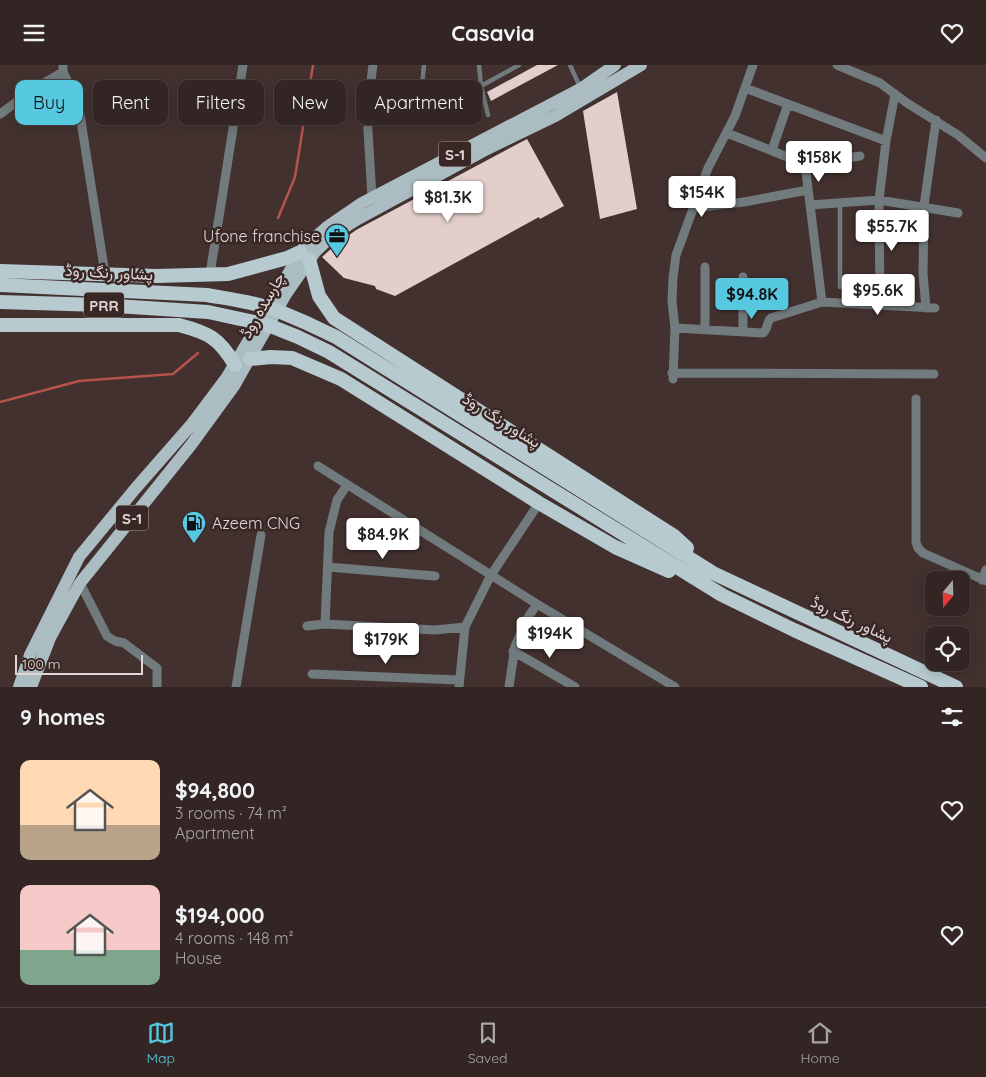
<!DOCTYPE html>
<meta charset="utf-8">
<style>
:root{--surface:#322523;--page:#3d3130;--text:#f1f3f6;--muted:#a8a5a6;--line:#4d4241;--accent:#56c9e1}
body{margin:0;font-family:Quicksand,Vazirmatn,sans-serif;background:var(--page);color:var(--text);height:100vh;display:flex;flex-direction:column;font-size:19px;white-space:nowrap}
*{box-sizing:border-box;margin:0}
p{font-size:16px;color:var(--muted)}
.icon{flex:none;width:28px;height:28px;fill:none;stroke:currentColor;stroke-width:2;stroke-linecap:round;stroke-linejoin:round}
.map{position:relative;height:622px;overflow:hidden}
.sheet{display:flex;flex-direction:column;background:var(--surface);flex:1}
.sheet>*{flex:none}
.top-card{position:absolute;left:15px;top:15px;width:500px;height:45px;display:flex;gap:10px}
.needle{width:32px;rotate:199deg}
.tools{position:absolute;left:925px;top:506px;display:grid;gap:10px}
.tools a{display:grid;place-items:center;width:45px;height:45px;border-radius:10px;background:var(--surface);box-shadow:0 2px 12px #0003,0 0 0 1px var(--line);font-size:25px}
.scale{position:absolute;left:15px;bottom:12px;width:128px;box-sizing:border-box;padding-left:5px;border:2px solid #e1d6d5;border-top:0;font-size:14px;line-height:18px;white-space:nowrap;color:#e1d6d5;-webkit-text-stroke:4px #382725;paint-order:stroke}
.price{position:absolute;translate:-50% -42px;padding:0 11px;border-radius:5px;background:#fff;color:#222;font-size:16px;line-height:32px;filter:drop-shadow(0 1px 2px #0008)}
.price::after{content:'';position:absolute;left:50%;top:30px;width:15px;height:11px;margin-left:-8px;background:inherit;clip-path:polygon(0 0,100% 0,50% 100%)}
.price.active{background:var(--accent);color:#111}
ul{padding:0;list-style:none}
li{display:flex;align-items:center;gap:15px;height:125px;padding:0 20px}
li span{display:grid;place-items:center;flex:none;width:140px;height:100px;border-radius:10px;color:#555}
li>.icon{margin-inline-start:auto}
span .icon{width:60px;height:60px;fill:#fffc;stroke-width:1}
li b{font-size:21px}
h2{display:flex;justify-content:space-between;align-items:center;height:60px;padding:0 20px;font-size:21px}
.tag{padding:0 18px;border-radius:10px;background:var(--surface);box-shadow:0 2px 12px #0003,0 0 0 1px var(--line);font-size:18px;line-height:45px}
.tag.active{background:var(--accent);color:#111}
header{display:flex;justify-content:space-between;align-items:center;height:65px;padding:0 20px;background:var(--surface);font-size:22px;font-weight:700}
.dock{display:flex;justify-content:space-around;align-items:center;height:70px;border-top:1px solid var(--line);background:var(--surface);font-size:14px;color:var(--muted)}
.dock a{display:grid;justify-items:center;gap:2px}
.dock .active{color:var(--accent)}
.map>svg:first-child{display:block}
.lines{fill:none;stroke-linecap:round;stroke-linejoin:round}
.stream{stroke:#b5534c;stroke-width:2.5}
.building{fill:#e4cecb}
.service{stroke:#717a7c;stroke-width:4.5}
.minor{stroke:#717a7c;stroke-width:9}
.primary{stroke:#abbdc2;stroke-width:12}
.trunk{stroke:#b6cad0;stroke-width:14}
.labels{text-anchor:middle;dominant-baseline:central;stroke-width:5;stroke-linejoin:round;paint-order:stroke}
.shield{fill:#382725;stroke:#aea2a0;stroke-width:1}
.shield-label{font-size:15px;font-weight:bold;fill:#e1d6d5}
.poi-label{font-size:16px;fill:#e1d6d5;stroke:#382725;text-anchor:end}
.street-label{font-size:16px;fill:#e1d6d5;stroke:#382725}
</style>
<header><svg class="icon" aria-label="menu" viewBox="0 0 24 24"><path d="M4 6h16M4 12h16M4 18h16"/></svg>Casavia<svg class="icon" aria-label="heart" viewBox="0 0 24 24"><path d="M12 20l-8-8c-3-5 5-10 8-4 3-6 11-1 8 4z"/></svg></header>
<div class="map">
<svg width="986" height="622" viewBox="0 0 986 622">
<rect width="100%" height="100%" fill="#42312f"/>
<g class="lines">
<path class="stream" d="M278 153 295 112 313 0
M0 337 79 316 173 309 198 288"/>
</g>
<path class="building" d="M537 0H558L491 36 487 27Z
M617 27 637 144 600 154 583 46Z
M527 74 564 141 540 154 539 152 395 231 376 224 375 221 344 213 322 192 333 182 356 165Z"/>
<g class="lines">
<path class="service" d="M479 0 481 21 488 50
M570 0 580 22
M481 21 519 0
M420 42 424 0
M840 138V222"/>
<path class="minor" d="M63 0V7L78 37 105 209
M837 0 880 18 907 38 958 70 986 93
M745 23 886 76
M0 49 34 24 63 7
M727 68 805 99 822 237
M772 85 788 39
M805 99 860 91
M372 133 367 48 373 0
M810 140 879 135 958 148
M693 143 744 137 808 125
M705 202V264
M210 209 243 0
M743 212V267
M880 239 879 135 886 76 895 29
M926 243 923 209 924 141 936 55
M675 263 763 268C769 263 766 257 771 253L822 237 935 243
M672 308 934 309
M673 314 675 263 672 236 673 213 676 190 708 103 735 51 753 0
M916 334V477L918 483 923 488 986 516
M318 401 537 539 527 554 515 581 509 622
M328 502 435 511
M982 515 986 505
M80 518 107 571 115 576 124 578 157 603V622
M537 539 675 622
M325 559 329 467 337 435 347 420
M307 561 325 559 435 565 465 562
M513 586 575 622
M312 609 459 615
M236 622 261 470
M459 622 465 562 491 510 539 438"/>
<path class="primary" d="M19 622 30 590 79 492 135 424 191 360 227 312 304 182 327 162 362 138 582 23 615 0
M31 622 50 573 80 518 191 380 234 321 286 229 315 187 334 169 358 154 487 84 555 51 641 0"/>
<path class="trunk" d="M309 194 319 231 334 253 674 471 687 483
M0 206 157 211 228 209 287 193 300 187
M0 220 207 230C230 234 254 237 276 245 296 253 316 262 336 272L713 508 956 622
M0 237 101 240 208 247 268 260 298 272 329 287 722 530 794 565 921 622
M0 260H179C209 268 219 273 235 300
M250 294 271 292 292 293 341 314 539 438 615 482 669 506"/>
</g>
<defs>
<symbol id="office-pin" viewBox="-11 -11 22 30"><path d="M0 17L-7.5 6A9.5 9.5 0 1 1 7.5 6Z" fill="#56c9e1" stroke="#382725"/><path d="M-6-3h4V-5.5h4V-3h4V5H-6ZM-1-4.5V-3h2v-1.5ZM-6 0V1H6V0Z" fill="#111"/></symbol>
<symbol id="fuel-pin" viewBox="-11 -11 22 30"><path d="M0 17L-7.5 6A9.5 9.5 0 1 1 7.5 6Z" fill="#56c9e1" stroke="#382725"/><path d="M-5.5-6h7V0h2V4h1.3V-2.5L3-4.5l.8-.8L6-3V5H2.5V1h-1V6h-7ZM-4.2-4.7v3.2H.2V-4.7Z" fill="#111"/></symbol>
</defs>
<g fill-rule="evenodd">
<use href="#office-pin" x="323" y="157" width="28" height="38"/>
<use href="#fuel-pin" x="180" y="444" width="28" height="38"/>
</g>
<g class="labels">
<g class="shield">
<rect x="439" y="76.5" width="32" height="25" rx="4"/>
<rect x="84" y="227.5" width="40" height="25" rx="4"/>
<rect x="116" y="440.5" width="32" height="25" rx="4"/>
</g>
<g class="shield-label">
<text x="455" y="89">S-1</text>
<text x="104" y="240">PRR</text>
<text x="132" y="453">S-1</text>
</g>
<g class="poi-label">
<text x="320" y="171">Ufone franchise</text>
<text x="212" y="458" text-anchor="start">Azeem CNG</text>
</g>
<g class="street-label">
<text transform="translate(109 207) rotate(3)">پشاور رنگ روڈ</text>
<text transform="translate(262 240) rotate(-60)">چارسدہ روڈ</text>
<text transform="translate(502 355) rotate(32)">پشاور رنگ روڈ</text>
<text transform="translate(852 554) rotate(25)">پشاور رنگ روڈ</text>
</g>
</g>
</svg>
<div class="tools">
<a><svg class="needle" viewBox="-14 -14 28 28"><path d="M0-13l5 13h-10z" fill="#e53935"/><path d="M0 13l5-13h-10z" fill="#a8a5a6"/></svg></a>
<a><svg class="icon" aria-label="locate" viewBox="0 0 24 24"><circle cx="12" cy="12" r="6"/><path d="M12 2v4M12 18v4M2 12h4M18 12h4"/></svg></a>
</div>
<div class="scale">100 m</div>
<b class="price" style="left:819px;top:118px">$158K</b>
<b class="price" style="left:702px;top:153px">$154K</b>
<b class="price" style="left:448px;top:158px">$81.3K</b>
<b class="price" style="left:892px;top:187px">$55.7K</b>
<b class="price" style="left:878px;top:251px">$95.6K</b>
<b class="price active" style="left:752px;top:255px">$94.8K</b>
<b class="price" style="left:383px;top:495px">$84.9K</b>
<b class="price" style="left:550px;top:594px">$194K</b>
<b class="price" style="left:386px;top:600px">$179K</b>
<div class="top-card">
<a class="tag active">Buy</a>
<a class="tag">Rent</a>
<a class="tag">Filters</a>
<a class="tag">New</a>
<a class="tag">Apartment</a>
</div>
</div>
<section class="sheet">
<h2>9 homes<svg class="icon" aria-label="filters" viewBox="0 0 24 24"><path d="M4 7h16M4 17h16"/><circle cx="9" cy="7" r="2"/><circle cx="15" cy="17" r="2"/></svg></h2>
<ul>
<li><span style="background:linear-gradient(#ffd9b3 65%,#b9a48a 0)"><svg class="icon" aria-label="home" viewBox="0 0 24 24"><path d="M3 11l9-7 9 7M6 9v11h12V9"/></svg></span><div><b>$94,800</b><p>3 rooms · 74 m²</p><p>Apartment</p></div><svg class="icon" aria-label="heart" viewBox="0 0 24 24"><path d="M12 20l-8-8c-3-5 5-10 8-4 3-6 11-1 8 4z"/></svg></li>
<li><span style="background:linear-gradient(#f6c9c9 65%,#7fa58c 0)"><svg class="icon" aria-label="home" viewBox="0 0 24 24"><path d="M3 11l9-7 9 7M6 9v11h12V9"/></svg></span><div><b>$194,000</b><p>4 rooms · 148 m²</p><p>House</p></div><svg class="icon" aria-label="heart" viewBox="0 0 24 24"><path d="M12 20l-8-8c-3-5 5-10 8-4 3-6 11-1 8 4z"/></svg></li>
</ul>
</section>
<nav class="dock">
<a class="active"><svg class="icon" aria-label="map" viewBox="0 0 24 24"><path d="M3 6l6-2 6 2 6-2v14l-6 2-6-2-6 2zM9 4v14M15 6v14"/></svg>Map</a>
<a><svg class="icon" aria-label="saved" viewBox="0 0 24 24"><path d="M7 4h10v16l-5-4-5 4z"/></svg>Saved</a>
<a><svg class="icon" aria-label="home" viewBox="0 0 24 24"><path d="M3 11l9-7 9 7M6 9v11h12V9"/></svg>Home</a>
</nav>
